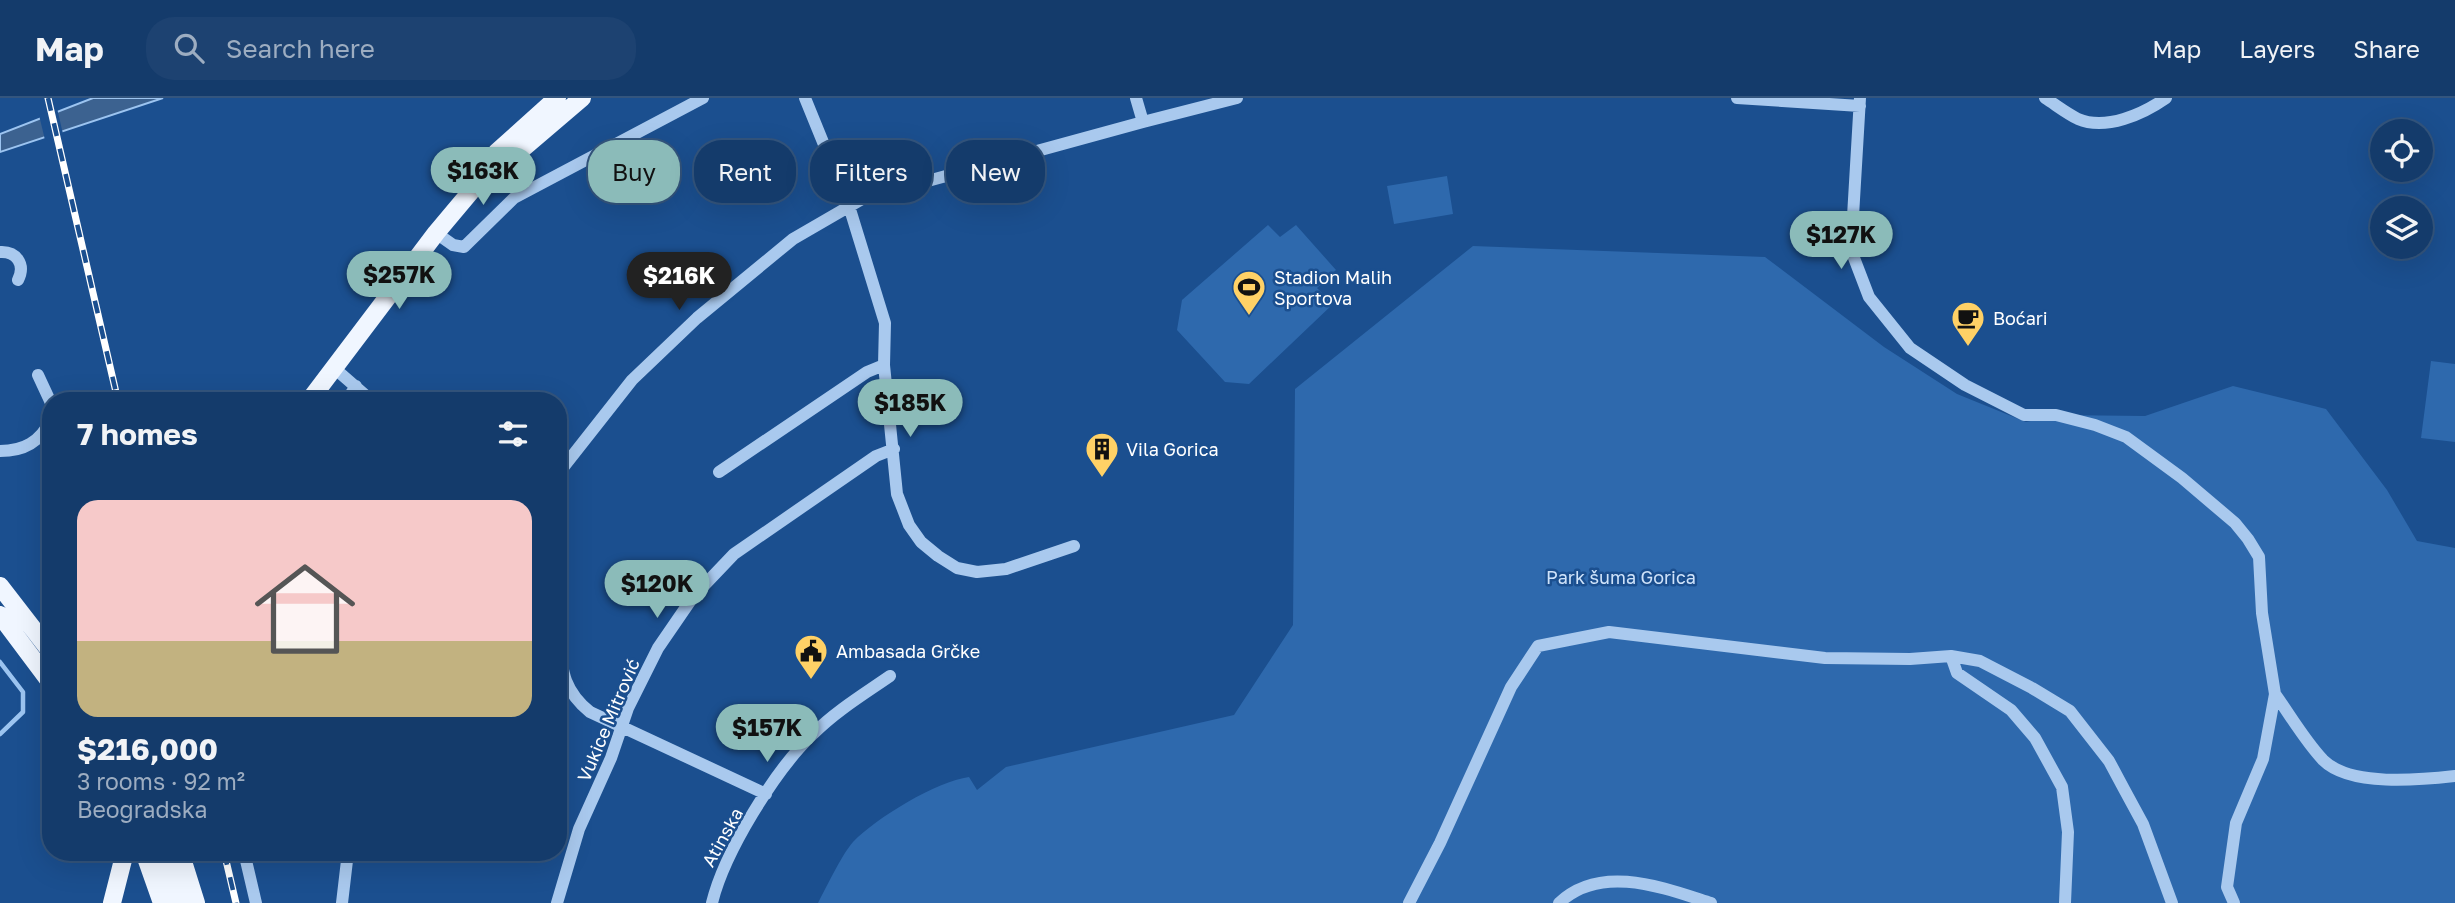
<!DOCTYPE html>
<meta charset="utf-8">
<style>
:root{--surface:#143b6b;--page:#1d4271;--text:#f1f3f6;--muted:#9dadc1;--line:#33557e;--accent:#8bbbb9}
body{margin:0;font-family:"Golos Text",sans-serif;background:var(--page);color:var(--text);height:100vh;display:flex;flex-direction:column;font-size:26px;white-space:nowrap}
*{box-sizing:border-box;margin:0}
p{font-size:23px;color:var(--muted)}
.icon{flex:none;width:38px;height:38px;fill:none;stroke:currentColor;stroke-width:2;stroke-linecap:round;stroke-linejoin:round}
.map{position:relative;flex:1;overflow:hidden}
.side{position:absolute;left:42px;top:294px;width:525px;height:469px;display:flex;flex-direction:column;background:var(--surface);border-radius:28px;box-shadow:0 7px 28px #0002,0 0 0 2px var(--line)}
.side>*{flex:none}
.banner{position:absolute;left:588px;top:42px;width:665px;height:63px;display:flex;gap:14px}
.controls{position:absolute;left:2370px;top:21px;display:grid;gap:14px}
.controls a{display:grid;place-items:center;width:63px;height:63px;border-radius:50%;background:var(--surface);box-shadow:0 7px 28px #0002,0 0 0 2px var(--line);font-size:35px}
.price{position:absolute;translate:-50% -60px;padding:0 16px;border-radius:24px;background:var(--accent);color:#111;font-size:23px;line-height:46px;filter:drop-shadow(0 2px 4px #0008)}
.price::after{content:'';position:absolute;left:50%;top:42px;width:21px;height:16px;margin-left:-10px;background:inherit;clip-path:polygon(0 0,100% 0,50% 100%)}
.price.active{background:#222;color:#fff}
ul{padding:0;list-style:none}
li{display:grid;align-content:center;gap:14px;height:371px;padding:0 35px}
li span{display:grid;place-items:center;height:217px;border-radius:21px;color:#555}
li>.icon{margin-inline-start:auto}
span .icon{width:126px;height:126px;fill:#fffc;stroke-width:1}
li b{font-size:30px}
h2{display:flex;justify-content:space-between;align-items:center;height:84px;padding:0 35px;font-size:30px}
.tag{padding:0 24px;border-radius:28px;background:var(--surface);box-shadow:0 7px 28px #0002,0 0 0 2px var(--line);font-size:24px;line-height:63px}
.tag.active{background:var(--accent);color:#111}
header{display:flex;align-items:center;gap:42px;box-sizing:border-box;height:98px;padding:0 35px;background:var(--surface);border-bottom:2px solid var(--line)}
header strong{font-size:33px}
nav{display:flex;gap:38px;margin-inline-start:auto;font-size:24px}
.search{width:490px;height:63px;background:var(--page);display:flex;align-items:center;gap:18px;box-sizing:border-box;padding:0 24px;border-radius:28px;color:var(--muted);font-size:26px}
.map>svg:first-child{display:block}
.green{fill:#2e69ad}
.water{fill:#3c6290;stroke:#9cc4f0;stroke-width:2}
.pier{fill:#1b4f8f}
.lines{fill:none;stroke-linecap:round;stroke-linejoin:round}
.stream{stroke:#9cc4f0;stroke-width:4.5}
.minor{stroke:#a9c9ee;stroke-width:12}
.major{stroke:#f0f6ff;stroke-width:18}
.rail-casing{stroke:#fff;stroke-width:7}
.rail{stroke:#1b4f8f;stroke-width:4.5;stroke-dasharray:13;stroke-linecap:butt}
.labels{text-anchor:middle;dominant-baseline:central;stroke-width:5;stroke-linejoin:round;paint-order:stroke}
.poi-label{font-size:18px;fill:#fff;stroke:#1b4f8f;text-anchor:start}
.park-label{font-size:18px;fill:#cfe3fa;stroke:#1b4f8f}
.street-label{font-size:18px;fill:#fff;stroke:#1b4f8f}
</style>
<header>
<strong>Map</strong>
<div class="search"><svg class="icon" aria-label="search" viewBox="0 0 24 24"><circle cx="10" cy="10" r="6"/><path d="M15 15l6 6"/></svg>Search here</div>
<nav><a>Map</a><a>Layers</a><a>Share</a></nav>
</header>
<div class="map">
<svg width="2455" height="805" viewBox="0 0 2455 805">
<rect width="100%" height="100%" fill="#1b4f8f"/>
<path class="green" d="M1447 78 1453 116 1394 126 1387 88Z
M1268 127 1280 139 1296 127 1336 172 1317 190 1333 206 1249 286 1225 284 1177 232 1182 202Z
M1473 148 1765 159 1884 249 1957 296 2026 324 2056 317 2145 318 2233 288 2326 311 2387 392 2417 443 2455 450V805H818C827 788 841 758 853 744 876 720 937 683 969 679L977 692 1006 669 1234 617 1293 527 1295 291Z
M2431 263 2455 266V344L2421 340Z"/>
<path class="water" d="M93 0H163L0 54V36Z"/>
<path class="pier" d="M57 10 63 36 45 42 39 17Z"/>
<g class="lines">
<path class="stream" d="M0 564 23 594V614L0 636"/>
<path class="minor" d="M805 0 849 108 885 225 884 267 897 396 909 427 921 444 938 458 957 470 977 474 1006 471 1074 448
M1136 0 1143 24
M1737 0 1860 8
M1860 0 1851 152 1869 199 1910 250 1965 287 2024 317H2056L2095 327 2126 339 2182 380 2235 425 2248 441 2259 459 2262 515 2275 596 2263 661 2236 725 2227 789 2234 805
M2045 0C2056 7 2066 15 2078 21 2106 33 2143 16 2166 0
M436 135 453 147 464 149 514 100 703 0
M0 154C16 153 26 166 18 182
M333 269 372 303
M38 277 51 305
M346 303 356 288
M0 353C24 353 40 344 51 322
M719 374 867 274 884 267
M558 376 632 282 697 220 793 141 862 101 1143 24 1237 0
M558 539C562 572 563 592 590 614L766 696
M1951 558 1980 563 2032 590 2070 613 2109 663 2124 691 2143 726 2172 805
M2275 596C2290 617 2305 643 2323 662 2350 689 2420 682 2455 678
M244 754 256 805
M342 805 348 754
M557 805 579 731 611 660 628 610 658 550 693 499 734 456 876 358 894 351
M712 805C724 755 775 672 813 636 836 613 864 596 890 578
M1409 805 1440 745 1511 589 1538 548 1609 534 1825 560 1910 561 1951 558 1957 575 2011 612 2035 640 2062 689 2068 734 2065 805
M1559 805C1601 765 1664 790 1711 805"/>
<path class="major" d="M486 77 507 64 582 0
M309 303 436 135 483 79 497 54 557 0
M0 488 51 554
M0 517 51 585
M144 754 162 805
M162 754 180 805
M180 754 196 805
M112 805 125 754"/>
<defs>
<path id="rail" d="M48 0 118 303
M224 754 236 805"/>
</defs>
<use href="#rail" class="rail-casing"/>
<use href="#rail" class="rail"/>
</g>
<defs>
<symbol id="stadium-pin" viewBox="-11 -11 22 30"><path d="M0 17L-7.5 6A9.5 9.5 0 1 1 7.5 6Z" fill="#ffd166" stroke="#1b4f8f"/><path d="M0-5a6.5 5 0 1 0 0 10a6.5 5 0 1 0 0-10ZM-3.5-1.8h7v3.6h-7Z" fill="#111"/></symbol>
<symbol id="cafe-pin" viewBox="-11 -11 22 30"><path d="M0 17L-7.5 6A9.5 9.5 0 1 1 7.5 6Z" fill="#ffd166" stroke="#1b4f8f"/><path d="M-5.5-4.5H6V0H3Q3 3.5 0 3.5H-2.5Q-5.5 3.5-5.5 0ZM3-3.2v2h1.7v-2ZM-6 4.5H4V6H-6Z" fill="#111"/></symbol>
<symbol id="building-pin" viewBox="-11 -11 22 30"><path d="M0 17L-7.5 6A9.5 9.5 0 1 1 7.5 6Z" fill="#ffd166" stroke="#1b4f8f"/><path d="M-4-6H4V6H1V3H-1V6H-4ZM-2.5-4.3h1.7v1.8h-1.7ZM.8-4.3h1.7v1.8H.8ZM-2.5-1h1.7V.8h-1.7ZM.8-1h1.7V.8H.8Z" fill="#111"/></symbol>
<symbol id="civic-pin" viewBox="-11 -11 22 30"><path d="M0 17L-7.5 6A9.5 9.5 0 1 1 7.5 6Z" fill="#ffd166" stroke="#1b4f8f"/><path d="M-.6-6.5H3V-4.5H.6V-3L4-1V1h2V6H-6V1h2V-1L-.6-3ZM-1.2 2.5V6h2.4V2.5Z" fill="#111"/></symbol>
</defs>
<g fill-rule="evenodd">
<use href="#stadium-pin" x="1230" y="170" width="38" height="52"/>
<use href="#cafe-pin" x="1949" y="201" width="38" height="52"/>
<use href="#building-pin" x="1083" y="332" width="38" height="52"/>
<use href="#civic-pin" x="792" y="534" width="38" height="52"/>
</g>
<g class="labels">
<g class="poi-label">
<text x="1274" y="179">Stadion Malih<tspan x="1274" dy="21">Sportova</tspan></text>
<text x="1993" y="220">Boćari</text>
<text x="1126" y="351">Vila Gorica</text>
<text x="836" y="553">Ambasada Grčke</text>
</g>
<g class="park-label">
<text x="1621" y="479">Park šuma Gorica</text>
</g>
<g class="street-label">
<text transform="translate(608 622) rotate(-67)">Vukice Mitrović</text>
<text transform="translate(722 739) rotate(-61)">Atinska</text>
</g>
</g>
</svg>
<div class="controls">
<a><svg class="icon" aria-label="locate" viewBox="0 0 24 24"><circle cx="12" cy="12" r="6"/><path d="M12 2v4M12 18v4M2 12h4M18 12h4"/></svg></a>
<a><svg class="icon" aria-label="layers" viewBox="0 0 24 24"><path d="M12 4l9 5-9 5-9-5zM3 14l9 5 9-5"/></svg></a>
</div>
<b class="price" style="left:483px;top:109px">$163K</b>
<b class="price" style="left:1841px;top:173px">$127K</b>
<b class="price" style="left:399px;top:213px">$257K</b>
<b class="price active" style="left:679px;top:214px">$216K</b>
<b class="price" style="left:910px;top:341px">$185K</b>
<b class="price" style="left:657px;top:522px">$120K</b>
<b class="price" style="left:767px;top:666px">$157K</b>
<div class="banner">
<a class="tag active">Buy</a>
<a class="tag">Rent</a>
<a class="tag">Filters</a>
<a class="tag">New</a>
</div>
<section class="side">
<h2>7 homes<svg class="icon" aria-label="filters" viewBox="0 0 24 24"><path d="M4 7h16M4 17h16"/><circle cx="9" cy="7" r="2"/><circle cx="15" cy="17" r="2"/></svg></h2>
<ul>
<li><span style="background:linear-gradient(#f6c9c9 65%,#c2b280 0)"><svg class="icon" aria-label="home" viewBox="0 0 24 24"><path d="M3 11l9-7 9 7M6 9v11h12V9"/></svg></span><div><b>$216,000</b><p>3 rooms · 92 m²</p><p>Beogradska</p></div></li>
</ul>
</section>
</div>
